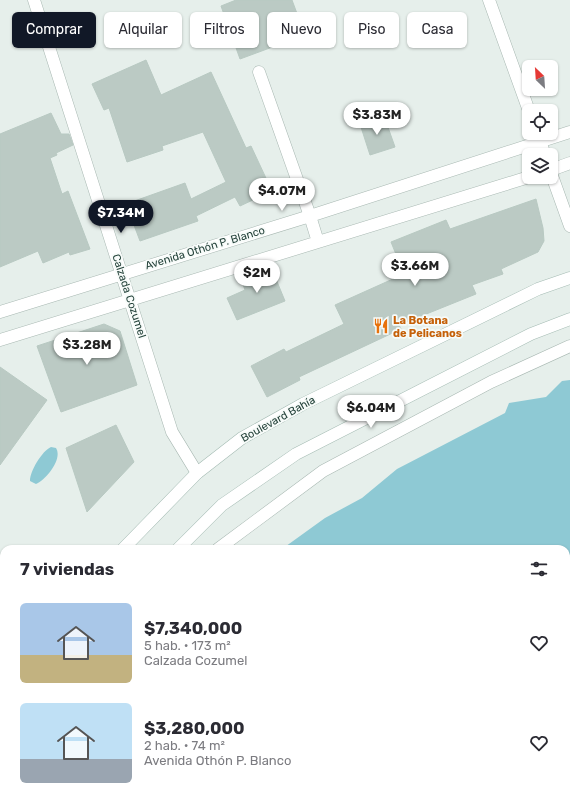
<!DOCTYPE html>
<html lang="es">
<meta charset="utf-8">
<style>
:root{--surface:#fff;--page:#f2f2f3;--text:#2b2b33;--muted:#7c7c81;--accent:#111827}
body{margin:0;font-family:Rubik,sans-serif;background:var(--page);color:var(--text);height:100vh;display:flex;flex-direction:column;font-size:15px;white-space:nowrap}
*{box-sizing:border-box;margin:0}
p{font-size:13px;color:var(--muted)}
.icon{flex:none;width:22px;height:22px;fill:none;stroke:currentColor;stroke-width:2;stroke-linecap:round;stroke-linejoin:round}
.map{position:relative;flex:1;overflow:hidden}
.panel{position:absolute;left:0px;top:545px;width:570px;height:256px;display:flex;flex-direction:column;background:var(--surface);border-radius:12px 12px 0 0;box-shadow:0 1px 3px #0004}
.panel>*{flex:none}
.guide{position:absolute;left:12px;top:12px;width:546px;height:36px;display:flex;gap:8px}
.needle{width:26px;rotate:335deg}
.buttons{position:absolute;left:522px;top:60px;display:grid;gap:8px}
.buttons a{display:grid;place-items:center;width:36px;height:36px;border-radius:6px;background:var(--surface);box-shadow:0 1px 3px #0004;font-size:20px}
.price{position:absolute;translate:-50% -34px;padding:0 9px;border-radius:14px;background:#fff;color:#222;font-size:13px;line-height:26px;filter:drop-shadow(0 1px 2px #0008)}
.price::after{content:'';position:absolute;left:50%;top:24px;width:12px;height:9px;margin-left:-6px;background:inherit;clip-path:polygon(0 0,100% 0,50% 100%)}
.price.current{background:var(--accent);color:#fff}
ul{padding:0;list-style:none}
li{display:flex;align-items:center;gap:12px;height:100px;padding:0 20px}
li span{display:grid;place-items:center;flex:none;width:112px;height:80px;border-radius:6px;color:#555}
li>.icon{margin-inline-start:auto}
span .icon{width:48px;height:48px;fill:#fffc;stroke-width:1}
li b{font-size:17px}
h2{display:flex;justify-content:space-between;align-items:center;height:48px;padding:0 20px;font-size:17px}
.tag{padding:0 14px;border-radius:6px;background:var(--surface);box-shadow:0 1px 3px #0004;font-size:14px;line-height:36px}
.tag.current{background:var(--accent);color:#fff}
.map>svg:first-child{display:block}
.water{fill:#8ec9d4}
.building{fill:#bbcac4;stroke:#b8c9c2}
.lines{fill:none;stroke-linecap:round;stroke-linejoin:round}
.lane-casing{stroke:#a8b8b2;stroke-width:13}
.street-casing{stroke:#a8b8b2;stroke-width:13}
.secondary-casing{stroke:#a4bbb3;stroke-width:13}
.lane{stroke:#fff;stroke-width:12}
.street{stroke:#fff;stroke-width:12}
.secondary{stroke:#fff;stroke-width:12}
.labels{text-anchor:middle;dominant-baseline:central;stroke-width:3.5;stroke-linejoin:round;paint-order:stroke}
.street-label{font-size:11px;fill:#24423a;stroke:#f7fbf9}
.food-label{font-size:11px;font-weight:bold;fill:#c56008;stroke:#f7fbf9;text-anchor:start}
</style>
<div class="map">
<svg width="570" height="801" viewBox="0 0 570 801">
<rect width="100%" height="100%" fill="#e6efeb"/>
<path class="water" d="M570 380V801H39L42 797H566V549H282L325 518 362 498 397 469 505 413 509 403 546 397 562 381Z
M51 447 56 448C63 459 46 480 36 484L30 481C30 471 42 451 51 447Z"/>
<path class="building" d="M236 0H292L305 35 240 59 221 6Z
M146 60 161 95 211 72 246 148 251 146 272 191 240 206 235 197 196 216 198 221 140 241 126 204 185 183 191 199 226 182 203 132 162 146 163 150 127 162 109 108 104 110 92 84Z
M51 113 61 134H69L73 145 56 153 57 155 50 158 62 194 68 191 90 249 70 255 69 252 43 263 38 251 0 267V134Z
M384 116 395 147 370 155 360 124Z
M536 199 543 228 544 241 538 252 501 269 503 274 472 285 476 294 399 325 401 329 299 377 300 380 267 397 251 366 284 349 286 352 344 324 335 305 404 274 391 242 446 220 450 229Z
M271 267 285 301 237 320 227 298 245 290 241 279Z
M104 324 120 331 137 385 61 412 37 346Z
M0 367 47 400 0 465Z
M116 425 134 462 87 512 66 448Z"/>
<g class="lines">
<defs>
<path id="lane" d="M259 72 310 216"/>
<path id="street" d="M34 0 172 432 197 473
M489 0 529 111
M537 133 545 155
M551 170 570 163
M551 173 570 226
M310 216 318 242
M0 312 310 216 570 132
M0 340 529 177
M218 549 323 471 491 382 570 346
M25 801 28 797"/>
<path id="secondary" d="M123 549 197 473 242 438 303 404 538 289 570 278
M178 549 222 505 296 454 531 334 570 319
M0 710 4 705
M0 771 4 766"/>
</defs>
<use href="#lane" class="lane-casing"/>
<use href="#street" class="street-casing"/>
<use href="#secondary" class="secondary-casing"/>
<use href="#lane" class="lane"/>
<use href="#street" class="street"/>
<use href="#secondary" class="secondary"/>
</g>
<defs>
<symbol id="restaurant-bare" viewBox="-9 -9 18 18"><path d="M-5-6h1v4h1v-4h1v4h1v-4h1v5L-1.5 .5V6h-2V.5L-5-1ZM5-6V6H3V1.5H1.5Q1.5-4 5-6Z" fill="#e8710a" stroke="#f7fbf9" stroke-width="2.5" paint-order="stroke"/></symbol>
</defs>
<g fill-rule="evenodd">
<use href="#restaurant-bare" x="370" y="315" width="22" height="22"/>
</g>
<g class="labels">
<g class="street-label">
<text transform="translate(205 248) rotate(-17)">Avenida Othón P. Blanco</text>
<text transform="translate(129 296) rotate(72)">Calzada Cozumel</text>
<text transform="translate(278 419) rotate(-29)">Boulevard Bahía</text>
</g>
<g class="food-label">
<text x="393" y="320">La Botana<tspan x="393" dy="13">de Pelicanos</tspan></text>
</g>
</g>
</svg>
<div class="buttons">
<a><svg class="needle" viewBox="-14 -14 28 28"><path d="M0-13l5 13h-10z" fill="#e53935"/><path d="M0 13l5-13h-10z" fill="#7c7c81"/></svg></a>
<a><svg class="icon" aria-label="locate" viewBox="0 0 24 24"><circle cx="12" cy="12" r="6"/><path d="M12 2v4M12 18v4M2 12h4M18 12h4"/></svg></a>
<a><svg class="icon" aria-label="layers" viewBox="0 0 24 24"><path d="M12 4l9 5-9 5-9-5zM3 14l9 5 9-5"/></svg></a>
</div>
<b class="price" style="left:377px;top:136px">$3.83M</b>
<b class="price" style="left:282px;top:212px">$4.07M</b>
<b class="price current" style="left:121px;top:234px">$7.34M</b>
<b class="price" style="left:415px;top:287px">$3.66M</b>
<b class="price" style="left:257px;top:294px">$2M</b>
<b class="price" style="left:87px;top:366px">$3.28M</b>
<b class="price" style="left:371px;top:429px">$6.04M</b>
<div class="guide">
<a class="tag current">Comprar</a>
<a class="tag">Alquilar</a>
<a class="tag">Filtros</a>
<a class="tag">Nuevo</a>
<a class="tag">Piso</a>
<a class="tag">Casa</a>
</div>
<section class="panel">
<h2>7 viviendas<svg class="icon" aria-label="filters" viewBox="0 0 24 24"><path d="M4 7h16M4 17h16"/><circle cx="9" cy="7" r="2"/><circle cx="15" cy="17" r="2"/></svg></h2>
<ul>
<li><span style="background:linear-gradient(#a9c7e8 65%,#c2b280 0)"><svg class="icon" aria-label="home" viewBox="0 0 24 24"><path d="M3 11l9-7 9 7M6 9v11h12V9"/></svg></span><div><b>$7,340,000</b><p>5 hab. · 173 m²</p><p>Calzada Cozumel</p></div><svg class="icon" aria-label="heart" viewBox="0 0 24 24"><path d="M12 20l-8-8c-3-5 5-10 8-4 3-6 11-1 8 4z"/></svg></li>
<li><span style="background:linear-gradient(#bfe0f5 70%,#9aa5b1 0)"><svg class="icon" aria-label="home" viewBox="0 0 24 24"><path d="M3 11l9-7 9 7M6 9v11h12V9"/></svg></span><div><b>$3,280,000</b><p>2 hab. · 74 m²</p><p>Avenida Othón P. Blanco</p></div><svg class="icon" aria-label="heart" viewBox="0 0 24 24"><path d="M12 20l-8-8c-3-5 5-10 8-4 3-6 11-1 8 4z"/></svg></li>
</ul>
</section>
</div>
